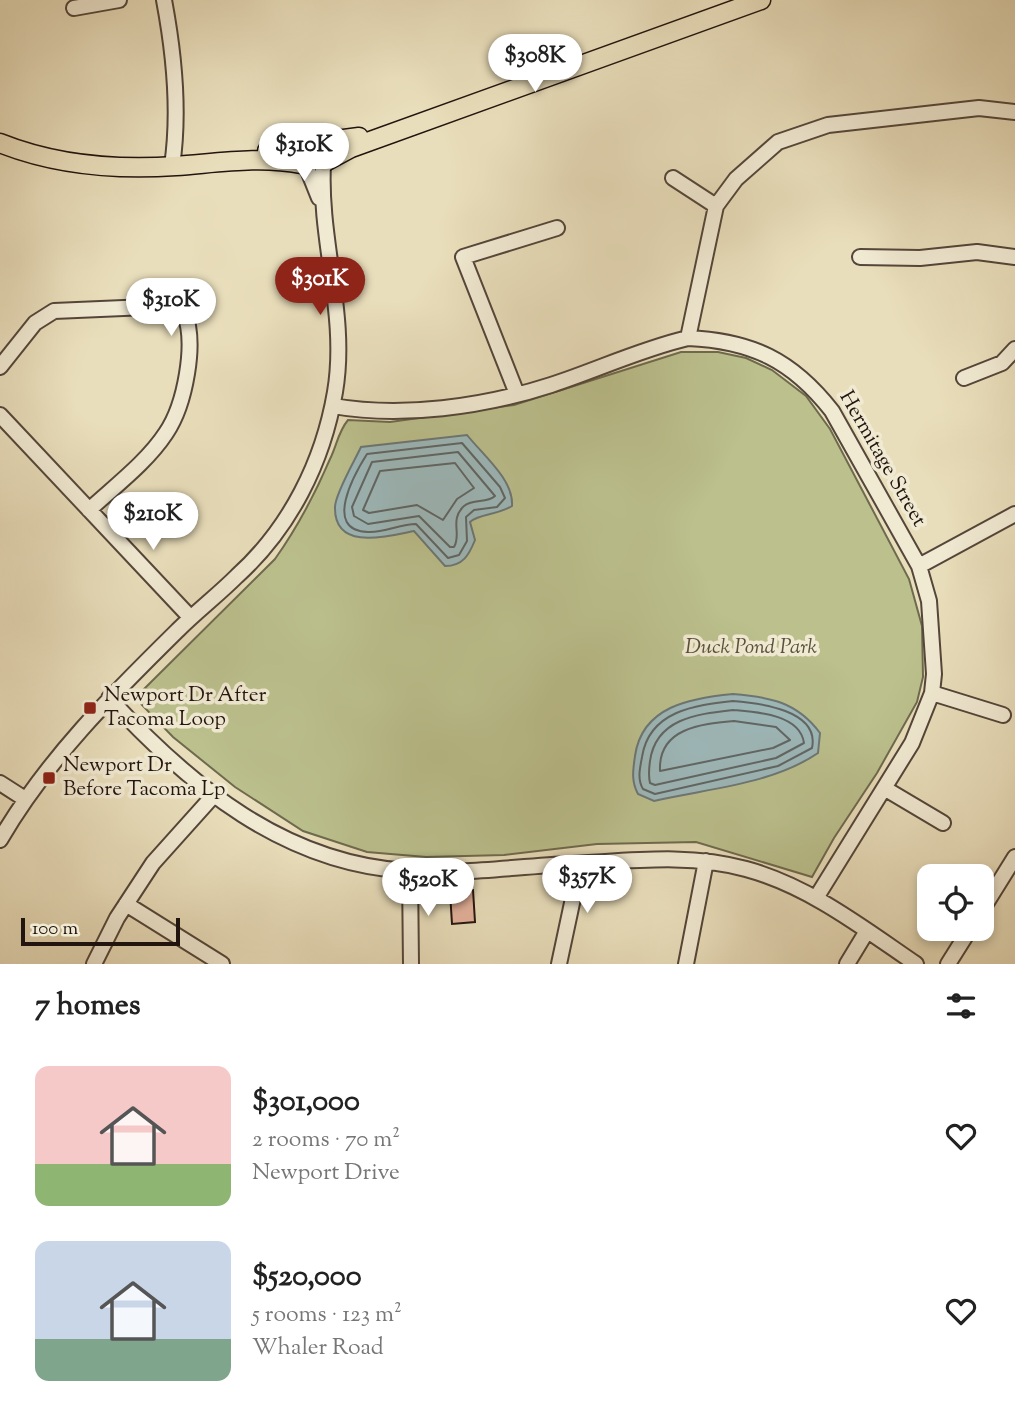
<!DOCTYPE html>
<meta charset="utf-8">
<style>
:root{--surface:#fff;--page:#f6f6f6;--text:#222;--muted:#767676;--accent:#8f2418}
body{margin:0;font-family:"Sorts Mill Goudy",serif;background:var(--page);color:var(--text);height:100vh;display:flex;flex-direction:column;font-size:26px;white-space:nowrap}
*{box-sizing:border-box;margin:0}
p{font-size:23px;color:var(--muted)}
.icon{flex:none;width:38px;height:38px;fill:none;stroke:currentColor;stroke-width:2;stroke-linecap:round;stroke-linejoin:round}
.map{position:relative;height:964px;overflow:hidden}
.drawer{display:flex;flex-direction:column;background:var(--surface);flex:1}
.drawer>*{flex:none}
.buttons{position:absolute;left:917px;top:864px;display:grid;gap:14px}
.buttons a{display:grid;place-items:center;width:77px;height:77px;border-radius:14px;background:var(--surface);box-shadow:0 4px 10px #0003;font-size:35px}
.scale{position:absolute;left:21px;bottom:18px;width:159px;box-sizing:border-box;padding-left:7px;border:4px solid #22140f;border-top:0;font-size:19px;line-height:24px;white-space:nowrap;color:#22140f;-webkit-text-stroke:5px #f1ead3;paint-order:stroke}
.price{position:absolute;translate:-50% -60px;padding:0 16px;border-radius:24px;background:#fff;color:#222;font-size:23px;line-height:46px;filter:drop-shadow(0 2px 4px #0008)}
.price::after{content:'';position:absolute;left:50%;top:42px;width:21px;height:16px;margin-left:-10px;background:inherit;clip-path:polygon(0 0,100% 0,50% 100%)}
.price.current{background:var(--accent);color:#fff}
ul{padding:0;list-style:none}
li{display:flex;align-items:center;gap:21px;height:175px;padding:0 35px}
li span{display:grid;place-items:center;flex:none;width:196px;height:140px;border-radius:14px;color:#555}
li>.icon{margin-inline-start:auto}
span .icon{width:84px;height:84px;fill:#fffc;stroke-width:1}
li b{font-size:30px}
h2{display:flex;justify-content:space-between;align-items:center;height:84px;padding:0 35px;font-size:30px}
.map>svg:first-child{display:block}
.green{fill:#bbc08d;stroke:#6e6a4e;stroke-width:2}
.water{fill:#9db9bb;stroke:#6c7776;stroke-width:2}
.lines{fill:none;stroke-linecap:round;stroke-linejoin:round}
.shore{stroke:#606665;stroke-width:2}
.building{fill:#e5b29d;stroke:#22140f;stroke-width:2}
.minor-casing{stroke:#54463a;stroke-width:18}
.major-casing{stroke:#22140f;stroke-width:21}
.minor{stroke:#f1ead3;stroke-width:14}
.major{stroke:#e9debb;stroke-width:18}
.poi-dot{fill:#8f2418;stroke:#f1ead3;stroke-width:2.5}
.labels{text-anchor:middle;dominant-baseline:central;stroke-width:7;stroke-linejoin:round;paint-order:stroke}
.street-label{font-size:21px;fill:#22140f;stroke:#f1ead3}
.park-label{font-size:21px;font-style:italic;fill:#58503b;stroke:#f1ead3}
.poi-label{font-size:21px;fill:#22140f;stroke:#f1ead3;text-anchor:start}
</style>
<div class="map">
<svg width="1015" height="964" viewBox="0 0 1015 964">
<rect width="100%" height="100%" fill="#e9debb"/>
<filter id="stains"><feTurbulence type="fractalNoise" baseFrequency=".00286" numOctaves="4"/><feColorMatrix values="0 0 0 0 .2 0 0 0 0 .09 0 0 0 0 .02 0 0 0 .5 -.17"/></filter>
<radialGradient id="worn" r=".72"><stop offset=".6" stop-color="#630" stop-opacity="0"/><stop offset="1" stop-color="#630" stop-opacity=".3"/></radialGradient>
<path class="green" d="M681 352H718L746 358 772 370 806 396 830 429 909 579 922 626 923 677 917 702 877 773 834 838 812 877 696 842 597 844 504 855 426 857 367 852 303 831 235 787 173 737 141 704 142 691 275 559C297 528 315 494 330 459 337 445 338 432 348 420L390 422 514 405Z"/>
<path class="water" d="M467 435C483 455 514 480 512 506 498 515 478 514 470 522L475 540C469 555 463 566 445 566L414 531C389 536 334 552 335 507 335 494 355 460 361 447Z
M733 694C770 697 797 702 820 733L818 753C774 783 714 788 663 799L654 801 638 794C631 781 633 770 635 756 642 706 691 698 733 694Z"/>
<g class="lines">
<path class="shore" d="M462 443 500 487 505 498 497 507 474 510 466 517 467 541 459 555 448 558 416 524C400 524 384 533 368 532 322 531 355 473 367 454Z
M458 452 495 496C486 504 474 498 464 506 449 520 462 534 454 547H450L419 516 368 524 354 516 352 507 372 462Z
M455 463 474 488 457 499 443 520 417 505 369 513 363 510 380 471Z
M733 701C759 703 820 710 812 748L778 766 655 794 643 789C637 779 640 768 642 757 649 711 695 705 733 701Z
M733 710C756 712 800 714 804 743L776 758 655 785 650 783C648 775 649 769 650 761 656 718 698 714 733 710Z
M734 721 776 727 790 740 773 748 660 771C658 728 701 724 734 721Z"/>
</g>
<path class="building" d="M473 890 475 922 452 924 450 892Z"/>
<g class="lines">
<defs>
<path id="minor" d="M164 0C174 53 180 112 172 166
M74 8 119 0
M307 168 319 198
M673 178 716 206
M860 257 920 258 977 252 1015 257
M688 338 716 206 736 179 778 142 828 125 979 108 1015 112
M0 367 35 323 54 311 170 306 184 312C197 343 185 405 166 433 147 462 115 486 89 510
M964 378 1002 363 1015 349
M517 394 463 257 557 228
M333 406C402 418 483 407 551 385 597 370 641 349 688 338 752 341 792 360 832 411L919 566 929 601 934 674 932 693 912 743 816 898
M0 415 190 617
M919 566 1015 514
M932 693 1003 715
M109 698C190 786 285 864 408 871 462 875 518 866 572 864 630 861 689 853 746 869 809 886 863 928 916 964
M0 783 25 799
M884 788 943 823
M0 840C47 759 112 695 178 630 197 611 218 595 237 576 290 528 323 462 335 392 348 316 319 241 323 165
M410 872 411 964
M126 904 222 964
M982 910 1015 857
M94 964 117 918 153 863 214 795
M559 964 575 889 574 864
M686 964 706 861
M847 964 867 931
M948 964 970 929"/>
<path id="major" d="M321 142 359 137
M0 143C55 165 118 170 176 166 218 163 260 156 301 164
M267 151 299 148
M325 162 351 148 761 0"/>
</defs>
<use href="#minor" class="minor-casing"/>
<use href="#major" class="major-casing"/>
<use href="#minor" class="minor"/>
<use href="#major" class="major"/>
</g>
<g class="poi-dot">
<rect x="83" y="701" width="14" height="14" rx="3.5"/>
<rect x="42" y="771" width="14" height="14" rx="3.5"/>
</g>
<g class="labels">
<g class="street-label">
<text transform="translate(882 459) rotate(60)">Hermitage Street</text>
</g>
<g class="park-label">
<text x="751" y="648">Duck Pond Park</text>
</g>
<g class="poi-label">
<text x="104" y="696">Newport Dr After<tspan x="104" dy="24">Tacoma Loop</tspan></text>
<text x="63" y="766">Newport Dr<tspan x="63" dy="24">Before Tacoma Lp</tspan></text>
</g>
</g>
<rect width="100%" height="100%" filter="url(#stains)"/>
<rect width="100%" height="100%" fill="url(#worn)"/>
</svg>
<div class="buttons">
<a><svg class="icon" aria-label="locate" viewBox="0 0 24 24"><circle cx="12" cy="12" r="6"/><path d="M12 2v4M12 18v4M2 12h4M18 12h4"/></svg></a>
</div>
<div class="scale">100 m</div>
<b class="price" style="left:535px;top:94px">$308K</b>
<b class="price" style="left:304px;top:183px">$310K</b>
<b class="price current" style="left:320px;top:317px">$301K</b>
<b class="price" style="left:171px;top:338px">$310K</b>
<b class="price" style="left:153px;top:552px">$210K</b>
<b class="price" style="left:587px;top:915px">$357K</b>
<b class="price" style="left:428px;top:918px">$520K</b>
</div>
<section class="drawer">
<h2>7 homes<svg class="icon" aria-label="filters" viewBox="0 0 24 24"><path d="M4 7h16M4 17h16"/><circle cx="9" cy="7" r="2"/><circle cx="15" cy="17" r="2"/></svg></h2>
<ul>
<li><span style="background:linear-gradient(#f6c9c9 70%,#8fb573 0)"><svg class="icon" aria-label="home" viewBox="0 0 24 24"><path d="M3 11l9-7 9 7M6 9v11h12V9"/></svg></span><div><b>$301,000</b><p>2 rooms · 70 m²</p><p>Newport Drive</p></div><svg class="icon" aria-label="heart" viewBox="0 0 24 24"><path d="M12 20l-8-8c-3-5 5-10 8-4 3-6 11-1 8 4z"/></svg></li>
<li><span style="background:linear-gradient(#c9d6e8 70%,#7fa58c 0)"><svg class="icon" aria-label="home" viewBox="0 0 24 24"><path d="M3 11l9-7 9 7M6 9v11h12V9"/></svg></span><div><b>$520,000</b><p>5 rooms · 123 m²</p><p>Whaler Road</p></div><svg class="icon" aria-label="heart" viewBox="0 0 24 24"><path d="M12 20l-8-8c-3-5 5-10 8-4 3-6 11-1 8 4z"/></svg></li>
</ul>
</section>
